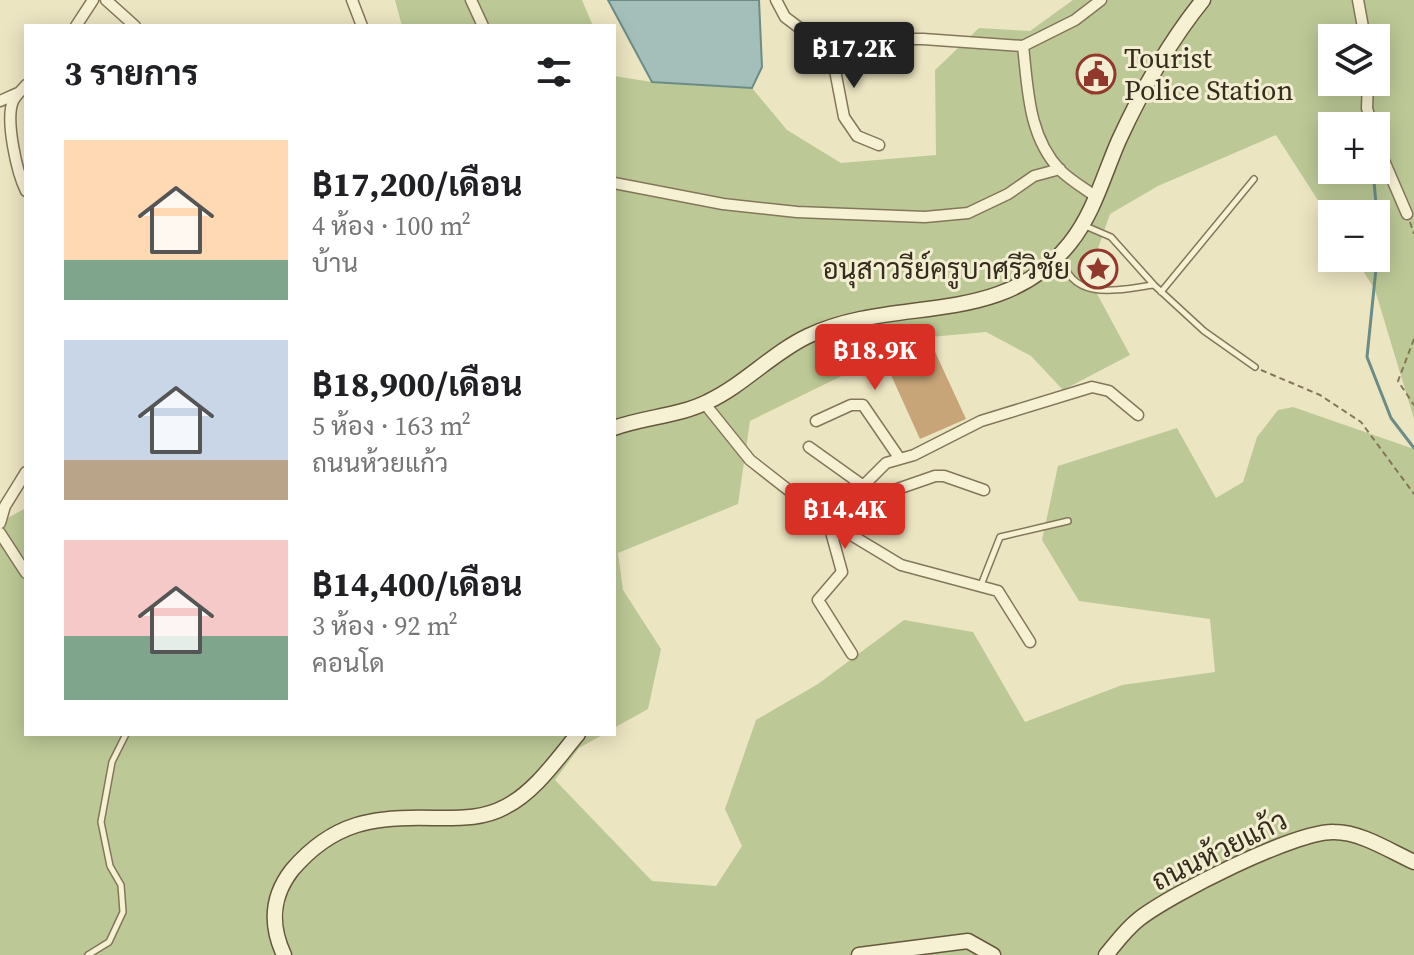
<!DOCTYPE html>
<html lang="th">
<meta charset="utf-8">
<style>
:root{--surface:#fff;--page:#f2f2f2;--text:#202124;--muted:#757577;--accent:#d93025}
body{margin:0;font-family:"Source Serif 4",Sarabun,serif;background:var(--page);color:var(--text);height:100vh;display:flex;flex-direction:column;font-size:30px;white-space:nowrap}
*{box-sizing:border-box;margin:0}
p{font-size:26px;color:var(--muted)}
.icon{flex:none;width:44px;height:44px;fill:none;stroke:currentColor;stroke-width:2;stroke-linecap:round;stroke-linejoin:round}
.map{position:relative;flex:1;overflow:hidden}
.panel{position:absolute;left:24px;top:24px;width:592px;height:712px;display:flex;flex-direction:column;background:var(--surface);border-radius:0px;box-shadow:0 4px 20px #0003}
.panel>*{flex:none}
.tools{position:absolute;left:1318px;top:24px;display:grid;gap:16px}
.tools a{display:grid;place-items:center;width:72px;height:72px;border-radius:0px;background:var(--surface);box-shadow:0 4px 20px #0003;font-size:40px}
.price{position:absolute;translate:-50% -68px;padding:0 18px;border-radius:8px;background:var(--accent);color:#fff;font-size:26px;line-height:52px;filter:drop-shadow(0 2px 4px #0008)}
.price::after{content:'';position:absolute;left:50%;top:48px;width:24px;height:18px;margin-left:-12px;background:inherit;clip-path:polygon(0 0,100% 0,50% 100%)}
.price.selected{background:#222;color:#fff}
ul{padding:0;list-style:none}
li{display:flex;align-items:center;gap:24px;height:200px;padding:0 40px}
li span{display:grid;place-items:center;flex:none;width:224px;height:160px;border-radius:0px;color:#555}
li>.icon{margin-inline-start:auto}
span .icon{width:96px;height:96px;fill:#fffc;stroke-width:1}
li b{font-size:34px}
h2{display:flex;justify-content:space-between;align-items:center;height:96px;padding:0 40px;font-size:34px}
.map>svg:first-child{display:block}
.green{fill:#bcc996;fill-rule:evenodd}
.water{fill:#a4beba;stroke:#6c8c88;stroke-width:2}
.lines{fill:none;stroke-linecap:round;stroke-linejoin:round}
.stream{stroke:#6c8c88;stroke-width:3}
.building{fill:#c8a579}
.service-casing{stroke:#84765a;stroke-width:8}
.minor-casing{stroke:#84765a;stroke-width:13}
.secondary-casing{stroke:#66573d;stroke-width:17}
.path{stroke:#84765a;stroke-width:2;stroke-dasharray:6 4;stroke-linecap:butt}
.service{stroke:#f7f1d4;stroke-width:5}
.minor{stroke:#f7f1d4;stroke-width:10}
.secondary{stroke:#f7f1d4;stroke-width:14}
.labels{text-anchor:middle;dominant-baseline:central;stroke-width:6;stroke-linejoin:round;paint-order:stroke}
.poi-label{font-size:28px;fill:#352c1d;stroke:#f3eed1;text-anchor:start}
.street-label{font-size:28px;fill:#352c1d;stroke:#f3eed1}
</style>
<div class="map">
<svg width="1414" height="955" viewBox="0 0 1414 955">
<rect width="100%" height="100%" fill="#ece5c2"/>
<path class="green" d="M395 0H582L593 26H402Z
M1073 0H1414V419L1375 290 1355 258H1376V214H1332V222L1276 135 1158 186 1110 214 1088 277 1130 355 1063 390 1031 356 986 332 919 338 750 421 738 504 618 553 623 590 661 649 648 709 614 728V76L652 82 752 88 787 130 841 163 936 155 935 70 979 28 1030 31ZM1332 38H1376V82H1332ZM1332 126H1376V170H1332Z
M1293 407 1414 449V955H0V522L26 508V734H604L579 748 555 780 652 881 716 886 742 846 725 809 756 720 818 684 904 620 973 632 1025 722 1122 685 1215 672 1210 619 1079 601 1042 540 1058 466 1177 428 1216 498 1243 482 1257 437 1278 410Z"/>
<path class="water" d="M608 0H759L762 67 752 88 652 82Z"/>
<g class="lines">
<path class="stream" d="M1373 170 1379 239 1367 357 1391 418 1414 448"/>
</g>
<path class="building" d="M1099 52 1115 65 1092 96 1076 84Z
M931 343 966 419 920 439 886 364Z"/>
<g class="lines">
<defs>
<path id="service" d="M1083 225 1111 237 1154 285 1204 331 1255 367
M1062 257C1071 302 1118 290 1153 285
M1161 292 1254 179
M981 585 1000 537 1068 521
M88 955 109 942 123 912 121 885 110 866 101 822 112 762 126 734"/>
<path id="minor" d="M106 0 135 26
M352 0 362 26
M471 0 483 26
M776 0 785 17 805 32 829 39H923L1023 46 1075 20 1101 0
M1358 0 1365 38
M76 26 93 0
M829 39 844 117 857 136 879 145
M1023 46C1028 89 1028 136 1060 170 1070 180 1084 188 1096 197
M1368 82 1367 108 1372 126
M26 85C22 90 16 95 13 101 5 120 17 173 26 191
M0 101 18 93
M1376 142 1407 214
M614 183 723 204 797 212 925 217 968 213 1008 194 1034 176 1060 169
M705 404 750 460 828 521 901 565 998 591 1030 642
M816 421 851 405H863L900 459
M809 447 872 492 886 493 935 476H944L984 490
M0 523 5 506 26 472
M0 533 26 573
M852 654 818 600 842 572 828 521 886 463 914 455 981 421 1092 387 1109 391 1138 415"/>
<path id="secondary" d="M614 428C644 417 679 416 707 402 744 385 772 353 808 336 897 294 1001 330 1070 243 1094 213 1104 174 1119 140 1142 90 1169 42 1203 0
M284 955C270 925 271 897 292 870 333 822 374 816 434 818 459 818 483 819 505 807 535 792 557 759 578 734
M859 955 968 941 993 955
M1106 955C1116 943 1126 929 1139 919 1171 894 1295 831 1334 832 1361 832 1390 851 1414 862"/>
</defs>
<use href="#service" class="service-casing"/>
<use href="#minor" class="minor-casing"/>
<use href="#secondary" class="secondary-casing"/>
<path class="path" d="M1410 222 1414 234
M1414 339 1398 381 1414 405
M1261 370 1320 395 1361 422 1414 494"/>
<use href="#service" class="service"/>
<use href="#minor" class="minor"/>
<use href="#secondary" class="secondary"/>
</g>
<defs>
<symbol id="civic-ring" viewBox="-11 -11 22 22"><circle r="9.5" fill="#f3eed1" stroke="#91392d" stroke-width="1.5"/><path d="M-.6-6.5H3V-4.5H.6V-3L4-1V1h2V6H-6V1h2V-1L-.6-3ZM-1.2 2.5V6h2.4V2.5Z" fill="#91392d"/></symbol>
<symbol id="sight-ring" viewBox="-11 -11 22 22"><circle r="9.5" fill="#f3eed1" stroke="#91392d" stroke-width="1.5"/><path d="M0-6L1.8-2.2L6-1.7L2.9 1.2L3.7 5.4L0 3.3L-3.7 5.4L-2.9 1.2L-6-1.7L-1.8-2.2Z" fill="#91392d"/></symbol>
</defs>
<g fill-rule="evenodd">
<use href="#civic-ring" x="1074" y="52" width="44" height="44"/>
<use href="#sight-ring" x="1076" y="247" width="44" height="44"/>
</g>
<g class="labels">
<g class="poi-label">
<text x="1124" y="58">Tourist<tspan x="1124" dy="32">Police Station</tspan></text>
<text x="1070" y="269" text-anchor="end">อนุสาวรีย์ครูบาศรีวิชัย</text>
</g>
<g class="street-label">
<text transform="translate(1219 850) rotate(-26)">ถนนห้วยแก้ว</text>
</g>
</g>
</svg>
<div class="tools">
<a><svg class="icon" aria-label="layers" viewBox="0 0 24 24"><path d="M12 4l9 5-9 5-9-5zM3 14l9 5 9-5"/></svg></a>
<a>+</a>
<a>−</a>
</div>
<b class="price selected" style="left:854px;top:90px">฿17.2K</b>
<b class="price" style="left:875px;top:392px">฿18.9K</b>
<b class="price" style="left:845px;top:551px">฿14.4K</b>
<section class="panel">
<h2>3 รายการ<svg class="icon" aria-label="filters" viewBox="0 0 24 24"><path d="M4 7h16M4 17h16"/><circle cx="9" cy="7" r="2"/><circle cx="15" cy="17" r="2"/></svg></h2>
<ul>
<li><span style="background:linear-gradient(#ffd9b3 75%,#7fa58c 0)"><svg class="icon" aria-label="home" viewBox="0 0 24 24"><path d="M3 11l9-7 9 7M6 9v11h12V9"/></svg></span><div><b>฿17,200/เดือน</b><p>4 ห้อง · 100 m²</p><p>บ้าน</p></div></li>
<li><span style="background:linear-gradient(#c9d6e8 75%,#b9a48a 0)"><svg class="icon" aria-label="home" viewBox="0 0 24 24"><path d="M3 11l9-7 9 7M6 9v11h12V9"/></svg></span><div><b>฿18,900/เดือน</b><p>5 ห้อง · 163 m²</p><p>ถนนห้วยแก้ว</p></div></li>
<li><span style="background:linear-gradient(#f6c9c9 60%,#7fa58c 0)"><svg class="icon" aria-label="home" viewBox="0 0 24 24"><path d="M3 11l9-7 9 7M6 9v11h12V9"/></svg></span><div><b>฿14,400/เดือน</b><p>3 ห้อง · 92 m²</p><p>คอนโด</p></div></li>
</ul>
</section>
</div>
